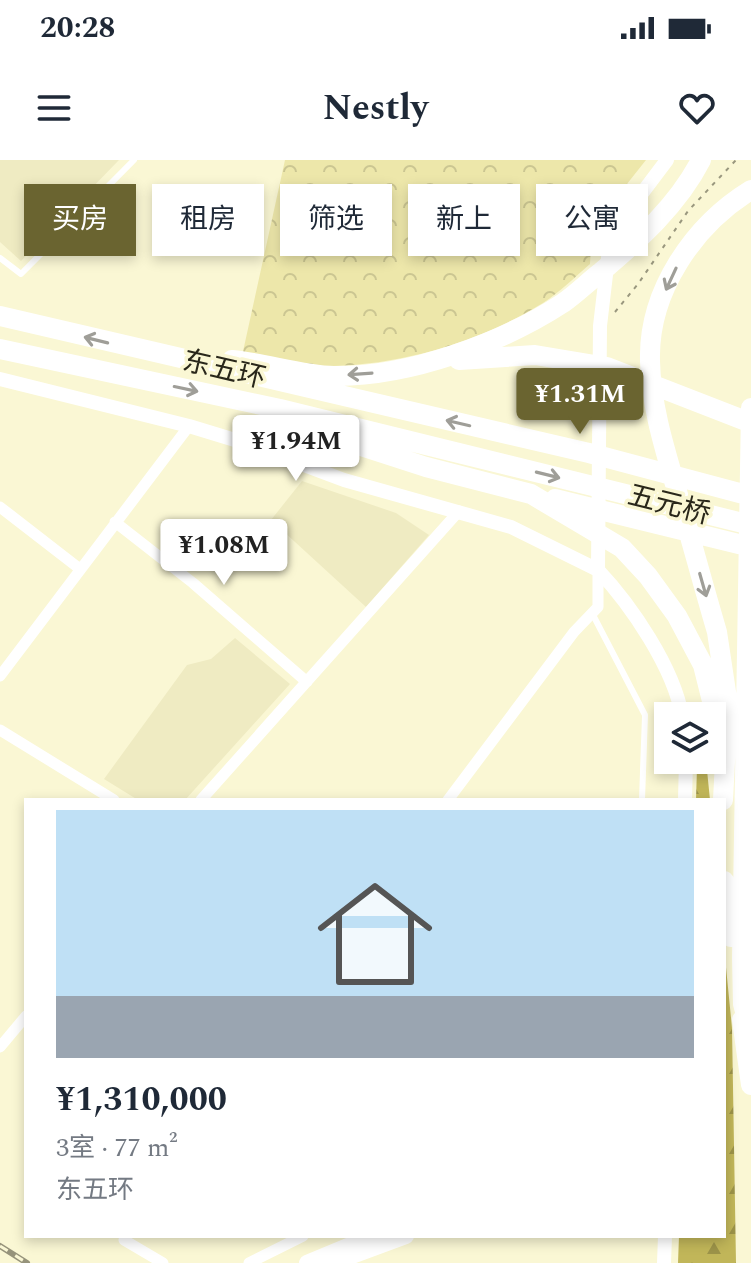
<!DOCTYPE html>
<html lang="zh">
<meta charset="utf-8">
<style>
:root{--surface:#fff;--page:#f6f6f7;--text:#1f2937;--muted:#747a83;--accent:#6a6430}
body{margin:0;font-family:Spectral,"Noto Sans SC",serif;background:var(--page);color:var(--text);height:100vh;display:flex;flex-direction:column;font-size:30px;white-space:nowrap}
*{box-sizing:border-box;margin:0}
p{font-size:26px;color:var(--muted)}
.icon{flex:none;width:44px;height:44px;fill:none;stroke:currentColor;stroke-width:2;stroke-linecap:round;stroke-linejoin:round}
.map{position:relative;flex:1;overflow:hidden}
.sheet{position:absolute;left:24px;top:638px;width:702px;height:440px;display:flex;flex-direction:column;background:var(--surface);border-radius:0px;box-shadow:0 4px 12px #0003}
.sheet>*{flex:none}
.banner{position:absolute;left:24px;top:24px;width:704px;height:72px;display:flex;gap:16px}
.fabs{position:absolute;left:654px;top:542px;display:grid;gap:16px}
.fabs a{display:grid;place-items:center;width:72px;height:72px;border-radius:0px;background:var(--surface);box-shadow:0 4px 12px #0003;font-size:40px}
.price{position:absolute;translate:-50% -68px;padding:0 18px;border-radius:8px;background:#fff;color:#222;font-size:26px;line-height:52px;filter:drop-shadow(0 2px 4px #0008)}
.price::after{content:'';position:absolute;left:50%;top:48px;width:24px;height:18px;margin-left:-12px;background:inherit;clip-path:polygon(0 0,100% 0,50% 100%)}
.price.on{background:var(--accent);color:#fff}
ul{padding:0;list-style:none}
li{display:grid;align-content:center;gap:16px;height:424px;padding:0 32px}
li span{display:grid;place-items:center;height:248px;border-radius:0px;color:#555}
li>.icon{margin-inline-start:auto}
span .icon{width:144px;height:144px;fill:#fffc;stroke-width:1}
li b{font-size:34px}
.pill{padding:0 28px;border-radius:0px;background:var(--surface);box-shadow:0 4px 12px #0003;font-size:28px;line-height:72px}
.pill.on{background:var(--accent);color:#fff}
.status{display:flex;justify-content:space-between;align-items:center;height:56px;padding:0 40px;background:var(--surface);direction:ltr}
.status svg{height:22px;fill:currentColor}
header{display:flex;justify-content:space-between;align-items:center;height:104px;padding:0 32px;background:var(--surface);font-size:36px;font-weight:700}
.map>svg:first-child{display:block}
.built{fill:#efebc2}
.forest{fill:url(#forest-firs)}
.park{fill:url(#park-crowns)}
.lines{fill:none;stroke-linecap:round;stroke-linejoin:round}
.path{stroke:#99977e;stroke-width:2;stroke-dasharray:4 6;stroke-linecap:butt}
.service{stroke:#fff;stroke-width:6}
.minor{stroke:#fff;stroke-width:11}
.tertiary{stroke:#fff;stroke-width:14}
.secondary{stroke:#fff;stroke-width:16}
.motorway{stroke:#fff;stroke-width:20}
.rail-casing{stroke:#96937b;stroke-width:6}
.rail{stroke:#faf7d4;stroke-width:3;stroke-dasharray:9;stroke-linecap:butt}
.oneway{stroke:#9f9e98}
.labels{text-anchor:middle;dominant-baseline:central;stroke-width:7;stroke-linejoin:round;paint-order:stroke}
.street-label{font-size:28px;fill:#29271a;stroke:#faf7d4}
</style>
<div class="status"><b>20:28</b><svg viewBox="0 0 49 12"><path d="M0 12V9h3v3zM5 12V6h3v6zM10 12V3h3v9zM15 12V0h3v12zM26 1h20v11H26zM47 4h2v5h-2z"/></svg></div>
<header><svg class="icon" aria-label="menu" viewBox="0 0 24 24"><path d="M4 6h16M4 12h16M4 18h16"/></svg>Nestly<svg class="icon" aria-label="heart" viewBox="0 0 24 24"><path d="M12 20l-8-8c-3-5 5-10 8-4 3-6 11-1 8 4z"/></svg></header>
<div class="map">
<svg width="751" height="1103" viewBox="0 0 751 1103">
<defs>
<pattern id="forest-firs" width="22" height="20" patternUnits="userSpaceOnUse" patternTransform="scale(2)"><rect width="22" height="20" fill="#c1b659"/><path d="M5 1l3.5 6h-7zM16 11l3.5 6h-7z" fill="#9d9449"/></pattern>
<pattern id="park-crowns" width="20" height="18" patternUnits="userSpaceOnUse" patternTransform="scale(2)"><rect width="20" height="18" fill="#ede7aa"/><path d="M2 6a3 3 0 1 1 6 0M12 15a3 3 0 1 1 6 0" fill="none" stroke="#cbc692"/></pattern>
</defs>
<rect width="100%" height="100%" fill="#faf7d4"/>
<path class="built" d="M0 0H119L21 101 0 82Z
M302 321 396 353 429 375 366 447 271 360Z
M235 478 290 524 185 640H138L104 619 187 505 211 499Z"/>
<path class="forest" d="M704 600H706L710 640H696L697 607Z
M724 787 732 868 736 1103H678L679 1076H724Z"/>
<path class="park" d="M285 0H646L592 68 590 104C575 117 560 132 543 143 481 181 406 204 333 206 303 207 271 199 242 196Z"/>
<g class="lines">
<path class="path" d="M615 152 638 124 688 51 736 0"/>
<path class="service" d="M0 98 21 114 134 0
M592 453 645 555 642 640"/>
<path class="minor" d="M0 347 80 409
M115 362 193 423 307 522
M0 516 189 266
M0 570 114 640
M201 640 459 351
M448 640 574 472 598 447V410
M0 887 26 856
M124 1080 163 1103
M249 1103 303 1076"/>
<path class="tertiary" d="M667 0 615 69 609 89 600 166 598 410C631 445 674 508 682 556
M0 219 189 266 248 284 344 320 511 367 598 410
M685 640 686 600
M664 1103 665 1076"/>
<path class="secondary" d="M307 1103 372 1076
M333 1103 406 1076"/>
<path class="motorway" d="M0 156 589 293 751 336
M0 189 280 249 751 365
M232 200C266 203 300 215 334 216 408 217 502 183 563 143 576 134 588 122 601 112 639 80 678 45 701 0
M459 200 535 195 607 207 751 263
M751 248 742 798 743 844 751 874
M323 269 358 285 426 307 531 334 622 388 648 416 677 456 703 505 712 541 716 581
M555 339 751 387
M723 640 728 545 717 472C704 428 692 383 679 338 666 293 651 248 650 201 648 131 694 65 751 30
M724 721 731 777
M742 860 751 925"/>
<defs>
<path id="rail" d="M0 1086 27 1103"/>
</defs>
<use href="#rail" class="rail-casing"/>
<use href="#rail" class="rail"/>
</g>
<defs><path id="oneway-shaft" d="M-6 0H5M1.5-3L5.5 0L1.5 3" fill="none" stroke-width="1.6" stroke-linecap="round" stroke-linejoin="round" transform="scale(2)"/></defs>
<g class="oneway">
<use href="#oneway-shaft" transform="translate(671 119) rotate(115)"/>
<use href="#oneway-shaft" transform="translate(96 180) rotate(-166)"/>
<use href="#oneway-shaft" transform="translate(360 214) rotate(176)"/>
<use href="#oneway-shaft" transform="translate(186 229) rotate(12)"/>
<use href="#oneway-shaft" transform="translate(458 263) rotate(-167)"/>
<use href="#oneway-shaft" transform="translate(548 315) rotate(14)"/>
<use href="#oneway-shaft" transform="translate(703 425) rotate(74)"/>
</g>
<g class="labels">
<g class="street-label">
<text transform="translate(224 210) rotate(13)">东五环</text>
<text transform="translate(669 345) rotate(14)">五元桥</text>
</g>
</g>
</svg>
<div class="fabs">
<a><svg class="icon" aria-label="layers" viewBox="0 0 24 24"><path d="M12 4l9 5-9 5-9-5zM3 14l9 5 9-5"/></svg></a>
</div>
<b class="price on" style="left:580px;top:276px">¥1.31M</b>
<b class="price" style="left:296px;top:323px">¥1.94M</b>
<b class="price" style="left:224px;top:427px">¥1.08M</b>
<div class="banner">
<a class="pill on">买房</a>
<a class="pill">租房</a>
<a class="pill">筛选</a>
<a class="pill">新上</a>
<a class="pill">公寓</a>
</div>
<section class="sheet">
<ul>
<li><span style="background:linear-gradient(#bfe0f5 75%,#9aa5b1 0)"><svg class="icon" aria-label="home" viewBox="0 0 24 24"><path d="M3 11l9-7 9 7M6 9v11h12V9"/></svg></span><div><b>¥1,310,000</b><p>3室 · 77 m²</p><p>东五环</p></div></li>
</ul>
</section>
</div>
